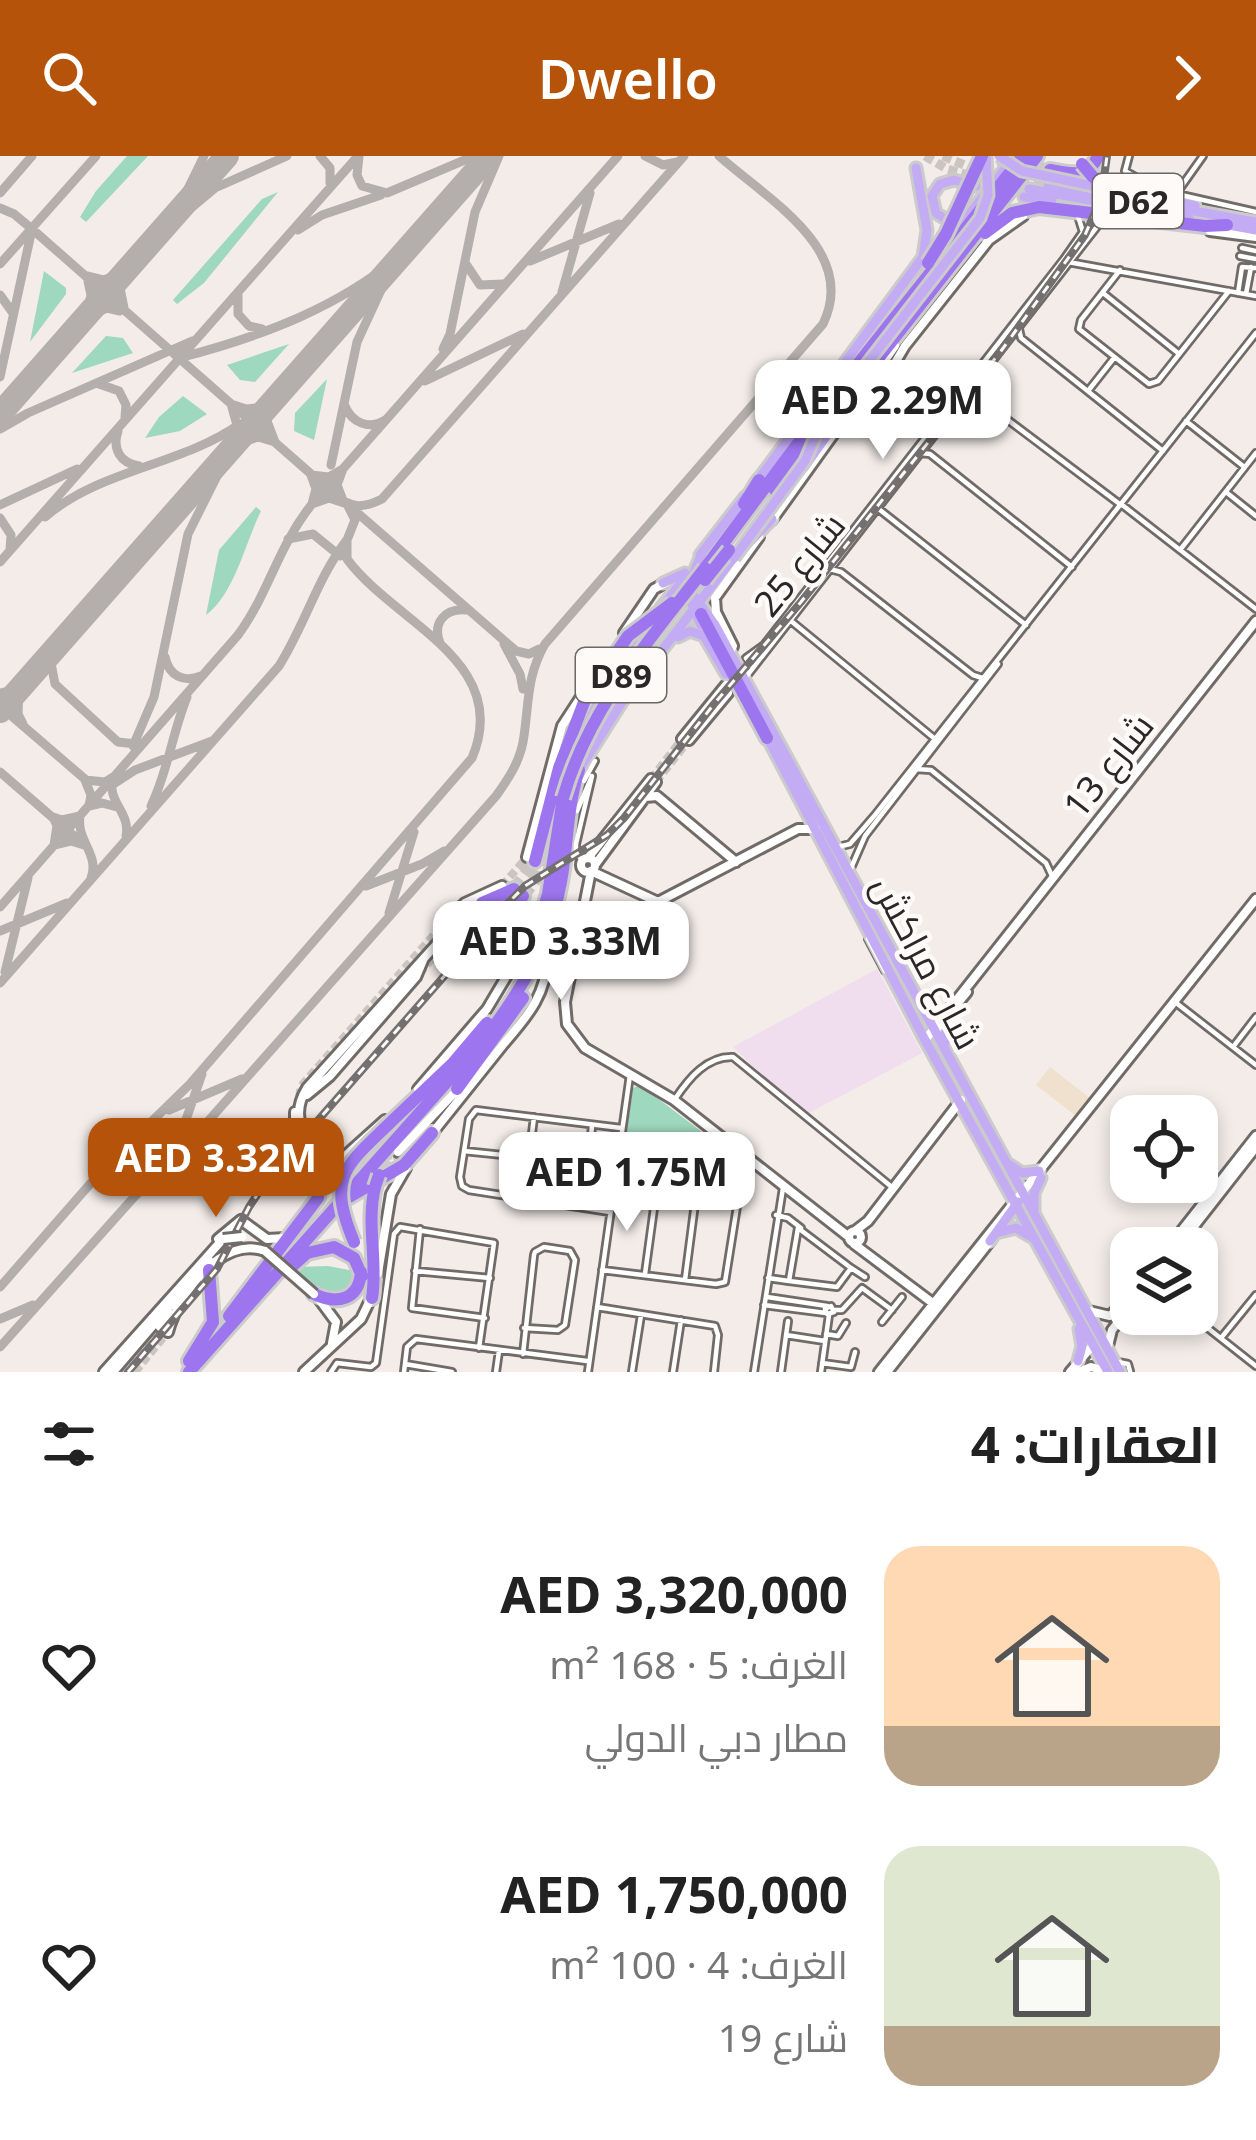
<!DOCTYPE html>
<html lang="ar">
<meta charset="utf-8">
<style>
:root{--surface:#fff;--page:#f6f6f6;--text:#222;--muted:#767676;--accent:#b45309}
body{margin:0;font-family:"Noto Sans",Cairo,sans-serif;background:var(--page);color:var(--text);direction:rtl;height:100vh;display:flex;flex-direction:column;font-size:45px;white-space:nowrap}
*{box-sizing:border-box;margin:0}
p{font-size:39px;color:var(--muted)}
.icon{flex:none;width:66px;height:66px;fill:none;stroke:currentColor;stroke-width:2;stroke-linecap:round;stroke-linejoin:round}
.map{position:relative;height:1216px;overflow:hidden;direction:ltr}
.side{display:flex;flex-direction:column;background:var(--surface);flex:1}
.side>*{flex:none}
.controls{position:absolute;left:1110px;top:939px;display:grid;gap:24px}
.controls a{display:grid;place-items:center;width:108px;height:108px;border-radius:24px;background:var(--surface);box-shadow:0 6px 18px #0003;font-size:60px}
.price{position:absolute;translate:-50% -102px;padding:0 27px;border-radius:24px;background:#fff;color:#222;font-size:39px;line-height:78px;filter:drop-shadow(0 3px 6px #0008)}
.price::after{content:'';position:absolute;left:50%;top:72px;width:36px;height:27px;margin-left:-18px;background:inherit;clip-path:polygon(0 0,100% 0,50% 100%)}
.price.active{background:var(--accent);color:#fff}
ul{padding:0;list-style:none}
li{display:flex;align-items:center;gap:36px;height:300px;padding:0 36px}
li span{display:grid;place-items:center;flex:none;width:336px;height:240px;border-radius:36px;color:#555}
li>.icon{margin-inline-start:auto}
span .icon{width:144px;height:144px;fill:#fffc;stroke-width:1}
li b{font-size:51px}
h2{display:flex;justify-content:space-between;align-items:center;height:144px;padding:0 36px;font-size:51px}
header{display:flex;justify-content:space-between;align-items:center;height:156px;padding:0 36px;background:var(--accent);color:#fff;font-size:54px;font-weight:600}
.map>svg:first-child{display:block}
.commercial{fill:#f0e1ce}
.industrial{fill:#f0dded}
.green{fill:#9ed8be}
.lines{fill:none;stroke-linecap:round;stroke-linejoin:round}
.taxiway{stroke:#b4aeac;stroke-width:9}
.runway{stroke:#b4aeac;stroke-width:24}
.secondary-tunnel{stroke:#cbc5c2;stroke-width:8;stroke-dasharray:8 4;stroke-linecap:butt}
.primary-tunnel{stroke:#cbc5c2;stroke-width:9;stroke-dasharray:9 4.5;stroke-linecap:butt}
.highway-tunnel{stroke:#cbc5c2;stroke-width:12;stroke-dasharray:12 6;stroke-linecap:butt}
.street-casing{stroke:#716b68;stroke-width:10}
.secondary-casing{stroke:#716b68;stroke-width:14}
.primary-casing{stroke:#cccbcb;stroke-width:15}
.highway-casing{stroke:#cccbcb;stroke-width:18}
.street{stroke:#fff;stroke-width:4.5}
.secondary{stroke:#fff;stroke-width:8}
.primary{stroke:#c4acf5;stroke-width:9}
.highway{stroke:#9d75ef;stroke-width:12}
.rail-casing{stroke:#74706f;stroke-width:8}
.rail{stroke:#fefaf8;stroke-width:3;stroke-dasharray:9;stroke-linecap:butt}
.secondary-bridge-casing{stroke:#716b68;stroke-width:14;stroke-linecap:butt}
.primary-bridge-casing{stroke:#cccbcb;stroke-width:15;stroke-linecap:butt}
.highway-bridge-casing{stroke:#cccbcb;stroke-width:18;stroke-linecap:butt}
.secondary-bridge{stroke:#fff;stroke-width:8}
.primary-bridge{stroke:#c4acf5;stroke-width:9}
.highway-bridge{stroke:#9d75ef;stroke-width:12}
.labels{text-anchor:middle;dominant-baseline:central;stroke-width:9;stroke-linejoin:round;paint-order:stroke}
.shield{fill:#fefaf8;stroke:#6a6766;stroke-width:3}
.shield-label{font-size:33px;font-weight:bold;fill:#2a2827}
.street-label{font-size:36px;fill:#2a2827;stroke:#fefaf8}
</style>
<header><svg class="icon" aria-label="forward" viewBox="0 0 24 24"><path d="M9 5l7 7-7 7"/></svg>Dwello<svg class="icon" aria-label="search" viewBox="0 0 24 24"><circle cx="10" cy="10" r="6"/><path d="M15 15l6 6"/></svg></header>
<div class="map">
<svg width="1256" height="1216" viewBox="0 0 1256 1216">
<rect width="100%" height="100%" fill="#f3ece9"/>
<path class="commercial" d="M1050 911 1090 942 1076 960 1036 929Z"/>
<path class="industrial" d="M877 813 922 897 809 957 775 931 733 891Z"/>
<path class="green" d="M127 0H148L86 66 80 61 96 35Z
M278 36 204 127 177 148 173 144 262 43Z
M44 115 66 132V138L30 186Z
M106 180 123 182 133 197 72 217Z
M289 188 255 226 240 224 227 209Z
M327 223 314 284 294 275 295 257Z
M183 240 207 258 180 275 145 282 159 261Z
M256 351 261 355C245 387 235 437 206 459L219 394Z
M640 929 735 1001 737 1007 628 991 625 988 633 932Z
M328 1110 349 1114 355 1111 354 1126 340 1139 322 1137 296 1115 299 1111Z"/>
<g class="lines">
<path class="taxiway" d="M320 0 330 12V27
M359 0 357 19 362 30 387 37 474 0
M645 0 663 9 677 6
M0 37 32 0
M0 52 14 58 32 73 335 339C352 353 364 352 382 343L684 0
M168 64 183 43 204 0
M298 74 322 59 381 39
M154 83 215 32 287 0
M530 105 619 68
M0 108 96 0
M466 108 480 129 503 128
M88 120 104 124 126 115 120 132 124 152
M562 136 590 37
M0 139 13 157
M238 139V158L249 170 262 173
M86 161 91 139 88 125
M86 161 107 152 120 155
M443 193 450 178 475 56 499 0
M179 202C260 181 342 151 405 95
M0 221 32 73
M425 225 523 178
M99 228 119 235 126 249 125 261
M345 250C352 267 369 274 385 264
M264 252 282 234
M0 273 28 257 192 185
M118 275C112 293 120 307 139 310
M234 289 258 281 275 286 267 265 272 247
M331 309 357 186 392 110
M343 313 337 329 344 347 329 342 312 348 316 333 311 319 329 321Z
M0 349 77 313
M353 353 516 495 529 498 539 493
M45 361C101 313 180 310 240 268
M0 362 11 379 10 394
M288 383 313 378 340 400
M0 406 358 0
M61 485 51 507 55 528 118 586 136 588
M440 487C432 467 445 452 466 454
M504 488 520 518 523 533
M165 501C169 520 184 527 201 520
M0 537 19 533 18 558 23 568
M0 550 86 624
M133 590 154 541 188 378 239 276 231 248 246 253 265 251
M0 616 82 687
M112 629 135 614 212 585
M151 650C168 615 172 578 187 541
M117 651 102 647 89 650 91 639 85 624 105 626 113 621C106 646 131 656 126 680
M84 689 71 685 54 689 57 670 53 661 62 664 80 660C76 685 100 698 91 722
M366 730 422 708 444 695
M0 751 238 479C269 437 277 392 312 348L618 0
M389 757 414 676
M0 775 67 747
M5 816 28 722
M0 827 279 510C305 469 317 423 346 385
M169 954 242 923
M176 992 202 918
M0 1131 104 1012 190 928 472 602C513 505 394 467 347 403V384L355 364 348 350
M0 1163 33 1149
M0 1191 135 1040 195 980 496 640C509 622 521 604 524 580 529 545 527 519 545 488L823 168C859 94 767 43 719 0"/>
<path class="runway" d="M0 258 227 0
M0 555 489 0"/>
<path class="secondary-tunnel" d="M651 623 682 583
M656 626 689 584
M502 730 527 701
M514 747 542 764
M508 764 524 779 518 801
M550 777 552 799
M419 818 443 790 457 761
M299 941 301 930 445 766
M319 1006 349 1020
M348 1006H375L398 996
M386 1013 403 998
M120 1216 160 1171
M135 1216 168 1176"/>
<path class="primary-tunnel" d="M925 0 947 13 992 26
M943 0 969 11 1048 29"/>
<path class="highway-tunnel" d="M980 0 1050 14
M514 733 535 705
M523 740 535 725 541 707"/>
<defs>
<path id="street" d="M1129 0 1125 15 1159 34 1256 56
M1176 38 1203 0
M1242 92 1256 95
M1240 100 1256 103
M1068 106 1256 140
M1120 114 1081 164 1079 173 1149 228 1158 225 1229 135
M1103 137 1178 197
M1238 137 1242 111 1256 112
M1246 138 1251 111
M1019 173 1021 182 1163 295
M1088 235 1114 202
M972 237 1121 349
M1186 265 1243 310
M921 297 930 298 1072 411
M1226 336 1256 360
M1121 348 1256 453
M880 354 1026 469
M1180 394 1256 297
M830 413 841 416 973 519 985 523
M791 465 935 583
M751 510 746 502 764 489 1064 103 1083 76 1078 60
M746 521 1103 63
M916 613 931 614 1046 707 1053 722
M584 625 595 605
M577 655 592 620 576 688V697L583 705
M838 691 850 688 875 659 1256 177
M851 712 865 680 998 508
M868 783 885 815
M1175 846 1256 909
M1233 891 1256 861
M675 943C689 922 707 900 733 901L893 1032
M620 993 700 1009 685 1124
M464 995 588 1008
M529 1002 534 961
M584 1050 592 970
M610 1056 469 1034 462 1030 460 1021 469 963 476 954 621 972
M776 1059 788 1062 801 1072
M798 1072 851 1112 837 1131 789 1125Z
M420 1073 412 1152 485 1162
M851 1112 865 1121
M602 1114 716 1128 725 1126 745 1000
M415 1115 490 1122
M645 1118 661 1001
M768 1122 789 1125
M767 1141 827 1150
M764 1149 826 1157
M831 1150 834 1156 827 1158 825 1153Z
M597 1151 715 1170 718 1179 714 1216
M834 1154H842L862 1132 892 1154
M1190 1158 1256 1210
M882 1166 902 1141
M826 1178 838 1180 846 1167
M786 1179 825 1185
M1221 1182 1256 1139
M523 1198 534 1099 535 1096 544 1091 570 1095 575 1104 565 1169 558 1174 524 1172
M1118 1206 1128 1208 1130 1215
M822 1207 851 1211 855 1196
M405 1208 452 1216
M331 1216 337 1207 371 1211 376 1207 394 1078 400 1071 494 1087 479 1192
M404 1216 407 1191 416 1183 587 1205
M496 1216 499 1195
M588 1216 630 919
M632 1216 641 1159
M673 1216 681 1164
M754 1216 783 1032
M781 1216 788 1165
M821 1216 829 1159"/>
<path id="secondary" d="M1210 75 1256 81
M869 227 895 190
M861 239 889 217 905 190 989 84 1023 60
M772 364 861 240
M624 477 654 433 667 426
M730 496 733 490 716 456 715 442 759 381
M682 583 726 529 728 537 689 584
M645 641 657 640 736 706
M527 701 562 570 605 504
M588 702 651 623
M581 709a7 7 0 1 1 14 0a7 7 0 1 1-14 0Z
M595 709 656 626
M591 715 565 846 567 868 585 892 674 944 849 1081
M591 715 658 746 798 673H816
M457 761 484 747
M445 766 465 747 502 730
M935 875 967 836
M925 884 1256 465
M501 891C525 863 548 839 547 799
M418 933 487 853 518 801
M307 939 330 920 416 821 424 802
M295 956V976L300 988
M430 980 502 890
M398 996 460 931
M336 1000H345L385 964
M341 1004C310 992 286 966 307 932L453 770C478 755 508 755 533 773
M849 1081a6 6 0 1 1 12 0a6 6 0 1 1-12 0Z
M855 1075 868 1065 961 944
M218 1083 241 1064 267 1083 286 1082
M854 1088 934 1148
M1168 1092 1256 980
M1177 1092 1256 991
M378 1117 391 1038 406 1012
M319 1143 336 1166 332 1187
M1089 1155 1110 1160 1131 1139
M160 1171 170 1158
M168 1176C178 1138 222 1079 265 1095
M1108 1190 1112 1174 1131 1150
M104 1216 223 1083
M113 1216 209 1104
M304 1216 361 1163 373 1138
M879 1216 1256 743
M887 1216 991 1084
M1070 1216 1093 1189
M1079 1216 1091 1211 1105 1215"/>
<path id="primary" d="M1048 29 1256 66
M976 30 954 24 940 28 932 40 936 57 950 66 959 65 971 56 1015 0
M1029 33 1189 62
M1135 37 1195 50
M1024 41 1052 44
M1223 68 1256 74
M804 312 846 252
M755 328 923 101 927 74 916 12
M744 392 772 363
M700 399 745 341
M663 427 685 417
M686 429 715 469 1120 1216
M661 452 684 423
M701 469 686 435 702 397
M678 481 690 475 704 480 726 518
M767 581 925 884 1108 1216
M572 602 603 536 655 463
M579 614 622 546 738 396
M944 892 948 861
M1010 1009 1022 1017 1039 1015
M1034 1056V1037L1041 1022
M996 1077 1016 1072 1035 1083
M990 1085 1018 1046
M1078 1205 1082 1190 1079 1173"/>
<path id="highway" d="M1050 14C1071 18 1088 23 1098 0
M1093 21 1141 37
M985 77 1012 57 1039 51 1205 70 1227 69
M775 334 1037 0
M744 348 759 324
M705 412 842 228 1023 0
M701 458 767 582
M535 705 559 612 586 541
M482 747 514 733
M495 756 523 740
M531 793 548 738 563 642
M454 906 487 867
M457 933 523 842
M393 964 453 907
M298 986 315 1028
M349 1041 404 1009 432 977
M288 1114 307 1097 334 1091 354 1102 362 1120
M314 1138C337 1149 359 1144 361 1116
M372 1142C378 1105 366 1068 375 1031
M229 1160 318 1042 321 1015 305 979
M189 1205 213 1166 209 1114
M189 1216 470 900C514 849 549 792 561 726 568 688 567 650 579 614"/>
</defs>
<use href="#street" class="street-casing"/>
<use href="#secondary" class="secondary-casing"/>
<use href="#primary" class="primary-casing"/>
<use href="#highway" class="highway-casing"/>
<use href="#street" class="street"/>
<use href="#secondary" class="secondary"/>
<use href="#primary" class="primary"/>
<use href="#highway" class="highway"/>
<defs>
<path id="rail" d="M128 1216 217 1113 249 1051 271 1018 510 745 525 730 607 679 624 662 714 548 801 446 1001 195 1085 79 1101 43 1107 0"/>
</defs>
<use href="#rail" class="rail-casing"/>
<use href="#rail" class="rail"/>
<defs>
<path id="secondary-bridge" d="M223 1083 242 1081
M265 1095 314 1138"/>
<path id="primary-bridge" d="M999 0 1022 15 1093 30
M734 402 805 305 821 267 980 62 988 39 986 0"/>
<path id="highway-bridge" d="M1082 8 1093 21
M928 107 946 78 982 0
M705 424 729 394
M586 541 628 480 672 447
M563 642C589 551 649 485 705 412
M488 757 495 756
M375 1031 379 1019
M354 1086C326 1019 346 1010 393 964"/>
</defs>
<use href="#secondary-bridge" class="secondary-bridge-casing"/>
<use href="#primary-bridge" class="primary-bridge-casing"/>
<use href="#highway-bridge" class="highway-bridge-casing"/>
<use href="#secondary-bridge" class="secondary-bridge"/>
<use href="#primary-bridge" class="primary-bridge"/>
<use href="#highway-bridge" class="highway-bridge"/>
</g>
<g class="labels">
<g class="shield">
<rect x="1093" y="18" width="90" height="54" rx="9"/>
<rect x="576" y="492" width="90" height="54" rx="9"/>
</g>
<g class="shield-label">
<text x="1138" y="45">D62</text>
<text x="621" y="519">D89</text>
</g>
<g class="street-label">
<text transform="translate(799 408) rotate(-51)">شارع 25</text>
<text transform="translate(1108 609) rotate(-52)">شارع 13</text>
<text transform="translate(927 806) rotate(62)">شارع مراكش</text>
</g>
</g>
</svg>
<div class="controls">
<a><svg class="icon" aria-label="locate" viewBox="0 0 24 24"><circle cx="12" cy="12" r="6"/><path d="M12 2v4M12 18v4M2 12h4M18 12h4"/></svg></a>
<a><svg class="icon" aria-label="layers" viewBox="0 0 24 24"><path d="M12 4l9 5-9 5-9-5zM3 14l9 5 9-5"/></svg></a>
</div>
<b class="price" style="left:883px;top:306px">AED 2.29M</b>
<b class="price" style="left:561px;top:847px">AED 3.33M</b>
<b class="price active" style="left:216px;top:1064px">AED 3.32M</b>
<b class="price" style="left:627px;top:1078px">AED 1.75M</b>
</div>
<section class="side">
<h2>العقارات: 4<svg class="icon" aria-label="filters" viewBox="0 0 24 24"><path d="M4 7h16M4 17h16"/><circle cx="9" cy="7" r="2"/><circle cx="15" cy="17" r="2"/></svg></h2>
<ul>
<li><span style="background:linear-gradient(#ffd9b3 75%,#b9a48a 0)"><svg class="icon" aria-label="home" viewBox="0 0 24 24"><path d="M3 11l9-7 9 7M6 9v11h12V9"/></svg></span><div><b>AED 3,320,000</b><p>الغرف: 5 · 168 m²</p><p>مطار دبي الدولي</p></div><svg class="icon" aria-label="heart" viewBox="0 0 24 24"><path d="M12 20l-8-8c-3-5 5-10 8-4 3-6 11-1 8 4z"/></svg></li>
<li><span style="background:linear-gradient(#dfe7d0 75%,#b9a48a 0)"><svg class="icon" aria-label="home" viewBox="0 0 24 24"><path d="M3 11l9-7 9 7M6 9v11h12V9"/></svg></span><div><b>AED 1,750,000</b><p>الغرف: 4 · 100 m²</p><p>شارع 19</p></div><svg class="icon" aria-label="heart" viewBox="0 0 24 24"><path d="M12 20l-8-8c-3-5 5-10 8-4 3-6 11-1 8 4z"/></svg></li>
</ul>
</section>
